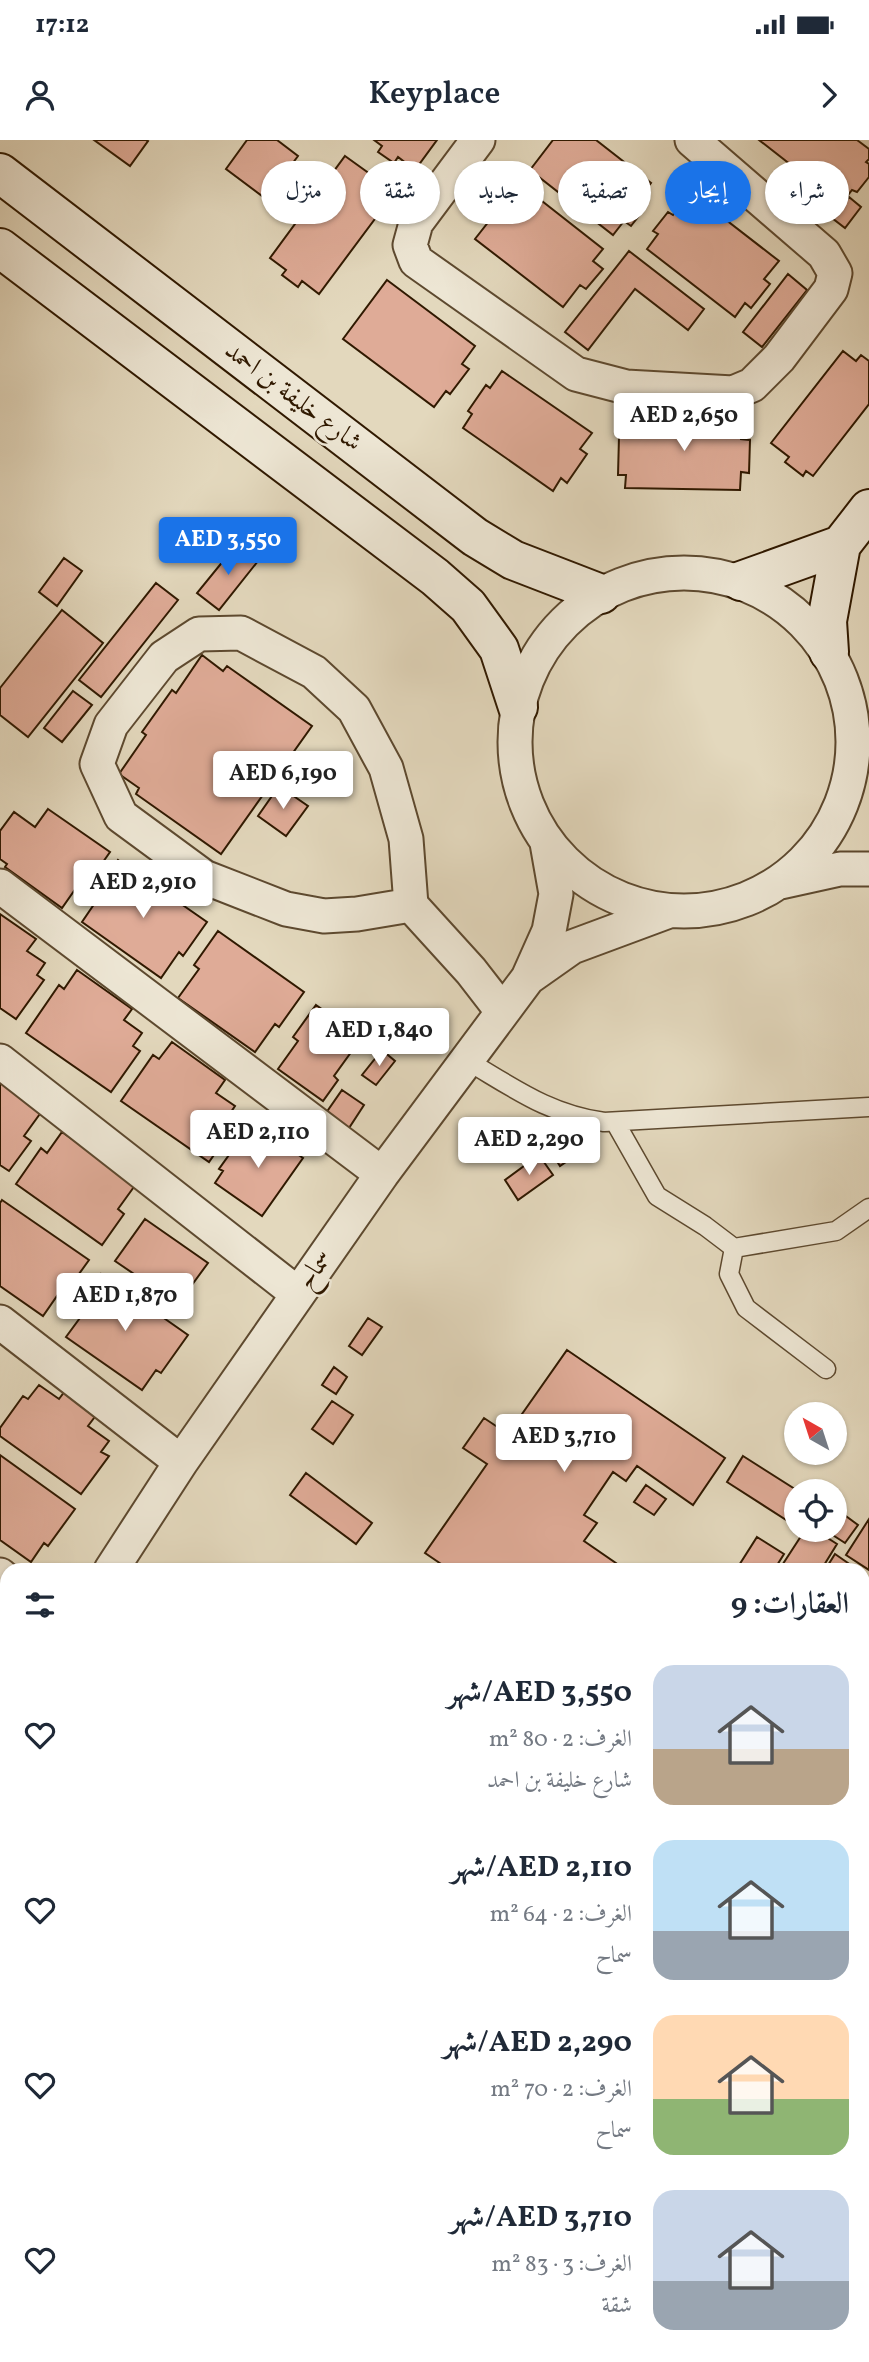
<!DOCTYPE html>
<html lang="ar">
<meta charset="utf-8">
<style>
:root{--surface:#fff;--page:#f6f6f7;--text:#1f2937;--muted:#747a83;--accent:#1a73e8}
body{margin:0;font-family:Vollkorn,Amiri,serif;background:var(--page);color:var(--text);direction:rtl;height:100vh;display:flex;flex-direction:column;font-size:26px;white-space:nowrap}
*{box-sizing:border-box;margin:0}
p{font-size:23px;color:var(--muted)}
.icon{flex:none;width:38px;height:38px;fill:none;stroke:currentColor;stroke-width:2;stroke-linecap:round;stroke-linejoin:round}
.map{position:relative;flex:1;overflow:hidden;direction:ltr}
.drawer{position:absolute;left:0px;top:1423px;width:870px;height:800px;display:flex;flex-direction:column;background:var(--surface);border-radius:21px 21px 0 0;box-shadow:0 2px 5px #0004;direction:rtl}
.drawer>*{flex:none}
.banner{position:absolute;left:21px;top:21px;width:828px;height:63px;direction:rtl;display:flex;gap:14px}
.needle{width:46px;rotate:321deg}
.tools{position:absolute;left:784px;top:1262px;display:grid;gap:14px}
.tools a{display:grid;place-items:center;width:63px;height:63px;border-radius:50%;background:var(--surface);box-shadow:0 2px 5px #0004;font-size:35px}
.price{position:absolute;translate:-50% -60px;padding:0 16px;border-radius:7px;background:#fff;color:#222;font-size:23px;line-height:46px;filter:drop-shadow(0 2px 4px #0008)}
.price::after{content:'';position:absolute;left:50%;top:42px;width:21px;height:16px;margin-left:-10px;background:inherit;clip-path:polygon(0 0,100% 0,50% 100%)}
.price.selected{background:var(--accent);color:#fff}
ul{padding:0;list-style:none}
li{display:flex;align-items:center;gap:21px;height:175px;padding:0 21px}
li span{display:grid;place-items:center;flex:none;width:196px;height:140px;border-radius:21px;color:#555}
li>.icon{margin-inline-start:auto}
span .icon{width:84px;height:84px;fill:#fffc;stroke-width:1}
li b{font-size:30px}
h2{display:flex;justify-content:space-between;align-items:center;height:84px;padding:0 21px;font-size:30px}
.tag{padding:0 24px;border-radius:32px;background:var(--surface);box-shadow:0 2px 5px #0004;font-size:24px;line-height:63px}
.tag.selected{background:var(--accent);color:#fff}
.status{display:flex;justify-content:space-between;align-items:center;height:49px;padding:0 35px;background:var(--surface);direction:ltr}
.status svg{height:19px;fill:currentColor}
header{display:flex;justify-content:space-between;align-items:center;height:91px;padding:0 21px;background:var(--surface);font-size:32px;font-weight:600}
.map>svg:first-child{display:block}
.building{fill:#dfab97;stroke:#301900;stroke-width:2}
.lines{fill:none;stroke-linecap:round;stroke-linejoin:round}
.lane-casing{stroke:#5d492f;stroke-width:21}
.street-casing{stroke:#5d492f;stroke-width:37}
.secondary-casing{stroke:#301900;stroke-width:42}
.lane{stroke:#ede6d4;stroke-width:18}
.street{stroke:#ede6d4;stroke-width:33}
.secondary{stroke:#ede6d4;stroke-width:38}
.labels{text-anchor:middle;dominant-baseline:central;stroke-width:5;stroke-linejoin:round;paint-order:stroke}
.street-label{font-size:26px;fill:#301900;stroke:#ede6d4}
</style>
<div class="status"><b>17:12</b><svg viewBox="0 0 49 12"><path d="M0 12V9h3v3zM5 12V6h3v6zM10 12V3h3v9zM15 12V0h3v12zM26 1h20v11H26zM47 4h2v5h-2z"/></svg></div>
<header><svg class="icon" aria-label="forward" viewBox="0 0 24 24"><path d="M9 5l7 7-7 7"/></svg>Keyplace<svg class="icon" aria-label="person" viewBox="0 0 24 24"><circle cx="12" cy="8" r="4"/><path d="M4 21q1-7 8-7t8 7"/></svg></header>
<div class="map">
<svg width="869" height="2222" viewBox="0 0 869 2222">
<rect width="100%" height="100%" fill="#e3d8bd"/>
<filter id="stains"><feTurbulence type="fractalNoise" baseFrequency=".00286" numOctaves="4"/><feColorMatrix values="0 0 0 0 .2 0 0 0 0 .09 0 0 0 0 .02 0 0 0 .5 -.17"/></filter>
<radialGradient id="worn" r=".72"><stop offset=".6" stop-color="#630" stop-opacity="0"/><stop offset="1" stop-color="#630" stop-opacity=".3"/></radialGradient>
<path class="building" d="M94 0H146L148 1 130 26Z
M247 0H277L298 16 266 59 226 29Z
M374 0H437L415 30 398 17 394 23 378 12 382 6Z
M553 0H596L651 43 636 62 645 68 631 86 624 81 613 95 530 30Z
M759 0H857L869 9V19L866 22 869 24V37L857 52 852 50 841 64Z
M345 16 395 52 319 154 302 141 298 147 282 135 286 130 270 118Z
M519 43 603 109 593 121 603 129 586 149 580 145 563 167 475 99Z
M690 52 779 121 764 139 770 144 751 168 745 163 735 177 647 109 658 94 653 91 668 72 673 75Z
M849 57 861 67 845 88 832 78Z
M629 111 704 169 688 190 635 149 588 210 565 192Z
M788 134 807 150 762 207 743 192Z
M387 140 475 206 462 224 469 229 450 254 446 251 434 267 343 199Z
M843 211 856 221 861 215 869 221V264L813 336 806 331 803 336 785 322 789 317 771 303Z
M502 231 592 293 580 309 587 314 567 343 561 338 553 351 463 288 472 274 468 271 486 245 490 248Z
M627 277 742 278 741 299 750 300 749 333 741 332 740 350 625 348 626 335H618L619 297H627Z
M237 404 258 421 219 470 197 453Z
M64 418 82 431 57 466 39 452Z
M156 443 178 460 101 557 79 540Z
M62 470 103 503 28 597 0 575V548Z
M202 515 223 531 227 526 312 586 221 714 136 654 139 648 119 634 146 595 142 592 172 550 176 553Z
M73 551 92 565 62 602 44 588Z
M279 646 308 666 286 696 258 676Z
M48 669 110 712 89 742 83 738 62 768 5 727 7 724 0 719V691L14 672 35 687Z
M118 720 207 782 183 816 179 812 161 838 82 782 103 751 98 748Z
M0 774 36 799 27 811 45 823 37 835 44 840 16 879 0 868Z
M218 791 304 852 279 887 275 884 255 912 178 858 199 829 194 825Z
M77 830 132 869 124 880 142 893 133 906 140 911 111 952 26 893 59 845 64 849Z
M316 865 362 897 334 936 338 940 323 961 278 929 298 901 293 897Z
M172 902 225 940 216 953 235 966 227 978 236 983 209 1022 121 961 153 915 159 919Z
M382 910 395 921 376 945 362 935Z
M0 942 42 971 24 996 31 1001 9 1031 0 1025Z
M342 950 364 965 349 988 326 973Z
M580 985 592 1004 560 1026 548 1007Z
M256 986 303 1018 262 1076 215 1043 223 1031 219 1029 244 994 248 996Z
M62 992 136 1044 118 1069 124 1074 102 1105 16 1044 41 1008 47 1013Z
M539 1015 553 1035 518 1060 505 1040Z
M2 1060 89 1120 61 1159 57 1156 43 1176 0 1146V1063Z
M145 1079 208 1123 178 1164 115 1121Z
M101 1134 188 1195 161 1233 156 1230 142 1250 66 1197 85 1171 78 1167Z
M368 1178 382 1187 362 1215 349 1206Z
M567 1210 725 1318 693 1365 637 1326 626 1341 613 1332 584 1375 597 1383 584 1401 626 1430H450L425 1413 487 1324 463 1308 484 1278 508 1294Z
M334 1227 347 1237 336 1254 322 1245Z
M39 1245 59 1259 65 1251 97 1274 88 1286 109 1301 101 1312 109 1316 81 1354 0 1296V1288L23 1256 28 1259Z
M332 1261 353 1275 333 1304 312 1289Z
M0 1315 75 1369 48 1406 44 1403 31 1422 0 1400Z
M743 1316 798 1351 796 1381 794 1385 727 1342Z
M306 1333 372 1383 356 1404 290 1355Z
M646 1345 666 1359 654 1375 634 1362Z
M835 1368 858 1385 845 1403 825 1390H835Z
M869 1379V1430L846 1415Z
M805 1390H815L837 1404 821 1430H779Z
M757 1397 784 1414 774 1430H736Z
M835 1414 858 1430H825Z
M863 1456 869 1460V1555L863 1551Z
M869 1786V1836L863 1845V1796Z
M7 1813V1851L2 1855 0 1853V1818Z
M863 1888 869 1892V1948L863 1944Z
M869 1973V2010L863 2006V1982Z
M863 2081 869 2084V2176L863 2172Z
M7 2197V2216H90L84 2222H0V2205Z
M131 2216H169L164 2222H126Z
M506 2216H560L567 2222H500Z"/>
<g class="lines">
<defs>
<path id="lane" d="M466 920C514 948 548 974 604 982L869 967
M615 982 657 1056 705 1086 734 1108 836 1091 869 1068
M734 1108 729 1134 746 1168 826 1229
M863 1673 869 1661"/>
<path id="street" d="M478 0 416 83 410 105 416 121 576 234 626 247 733 253 752 245 779 218 831 149 835 133 824 114 692 0
M515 602a169 169 0 1 1 338 0a169 169 0 1 1-338 0Z
M781 742 840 729H869
M0 746 382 1034
M411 765 357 774 324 776 286 769 204 737 121 676 97 624 111 585 164 517 199 494 241 493 314 532 354 569 386 628 406 699 411 765 471 831 502 871
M528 838 572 807 669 771
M0 921 298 1154
M0 1182 181 1322
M111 1430 181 1322 382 1034 528 838 549 791 556 754 547 703
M0 1435 7 1441
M0 1593 7 1583
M0 1769 7 1771
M0 1879 7 1871
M0 2043 7 2049
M0 2127 7 2119
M218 2216 227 2222
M604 2216 611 2222
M695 2216 703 2222
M369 2222 373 2216"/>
<path id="secondary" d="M0 33 475 397 513 420 601 454
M0 108 435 437 468 466 499 509 518 567
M741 441 841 405
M829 512 827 481 841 405 869 369"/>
</defs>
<use href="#lane" class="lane-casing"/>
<use href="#street" class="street-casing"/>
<use href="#secondary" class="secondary-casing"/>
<use href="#lane" class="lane"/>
<use href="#street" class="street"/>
<use href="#secondary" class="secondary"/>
</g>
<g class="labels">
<g class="street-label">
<text transform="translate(293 257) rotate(37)">شارع خليفة بن احمد</text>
<text transform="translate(315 1130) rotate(-55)">سماح</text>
</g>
</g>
<rect width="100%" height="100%" filter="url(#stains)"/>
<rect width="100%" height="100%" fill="url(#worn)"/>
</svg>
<div class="tools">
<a><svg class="needle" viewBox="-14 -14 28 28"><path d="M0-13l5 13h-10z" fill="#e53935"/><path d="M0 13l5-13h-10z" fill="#747a83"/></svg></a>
<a><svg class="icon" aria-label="locate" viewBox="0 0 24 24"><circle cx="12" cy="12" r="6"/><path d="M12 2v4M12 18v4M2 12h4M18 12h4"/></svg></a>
</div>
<b class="price" style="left:684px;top:313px">AED 2,650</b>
<b class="price selected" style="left:228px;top:437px">AED 3,550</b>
<b class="price" style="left:283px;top:671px">AED 6,190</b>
<b class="price" style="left:143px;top:780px">AED 2,910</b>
<b class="price" style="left:379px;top:928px">AED 1,840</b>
<b class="price" style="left:258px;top:1030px">AED 2,110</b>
<b class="price" style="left:529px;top:1037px">AED 2,290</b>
<b class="price" style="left:125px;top:1193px">AED 1,870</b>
<b class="price" style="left:564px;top:1334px">AED 3,710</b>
<div class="banner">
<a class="tag">شراء</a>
<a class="tag selected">إيجار</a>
<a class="tag">تصفية</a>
<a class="tag">جديد</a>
<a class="tag">شقة</a>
<a class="tag">منزل</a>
</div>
<section class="drawer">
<h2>العقارات: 9<svg class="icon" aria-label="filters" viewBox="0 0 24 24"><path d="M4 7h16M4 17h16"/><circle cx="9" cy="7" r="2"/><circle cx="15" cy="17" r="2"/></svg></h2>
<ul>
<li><span style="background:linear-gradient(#c9d6e8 60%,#b9a48a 0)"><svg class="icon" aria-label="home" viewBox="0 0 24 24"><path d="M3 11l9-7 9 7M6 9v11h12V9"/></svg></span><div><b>AED 3,550/شهر</b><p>الغرف: 2 · 80 m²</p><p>شارع خليفة بن احمد</p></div><svg class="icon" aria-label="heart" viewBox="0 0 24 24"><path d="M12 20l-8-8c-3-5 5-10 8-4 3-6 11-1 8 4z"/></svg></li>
<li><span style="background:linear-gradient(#bfe0f5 65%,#9aa5b1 0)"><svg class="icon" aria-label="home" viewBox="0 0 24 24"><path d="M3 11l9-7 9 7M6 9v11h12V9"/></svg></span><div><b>AED 2,110/شهر</b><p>الغرف: 2 · 64 m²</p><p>سماح</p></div><svg class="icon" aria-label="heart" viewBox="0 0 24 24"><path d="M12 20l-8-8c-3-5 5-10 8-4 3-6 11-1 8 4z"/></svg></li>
<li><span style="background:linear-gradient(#ffd9b3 60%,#8fb573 0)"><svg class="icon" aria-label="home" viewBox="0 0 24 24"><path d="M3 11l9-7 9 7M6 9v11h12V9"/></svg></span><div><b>AED 2,290/شهر</b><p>الغرف: 2 · 70 m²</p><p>سماح</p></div><svg class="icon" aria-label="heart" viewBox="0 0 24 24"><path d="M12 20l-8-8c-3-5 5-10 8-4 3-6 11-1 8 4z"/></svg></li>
<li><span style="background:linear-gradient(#c9d6e8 65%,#9aa5b1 0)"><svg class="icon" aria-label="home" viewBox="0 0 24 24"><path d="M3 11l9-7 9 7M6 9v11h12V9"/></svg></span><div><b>AED 3,710/شهر</b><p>الغرف: 3 · 83 m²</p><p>شقة</p></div><svg class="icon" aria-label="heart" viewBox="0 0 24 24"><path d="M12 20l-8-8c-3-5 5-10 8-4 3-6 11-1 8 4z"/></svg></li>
</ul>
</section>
</div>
